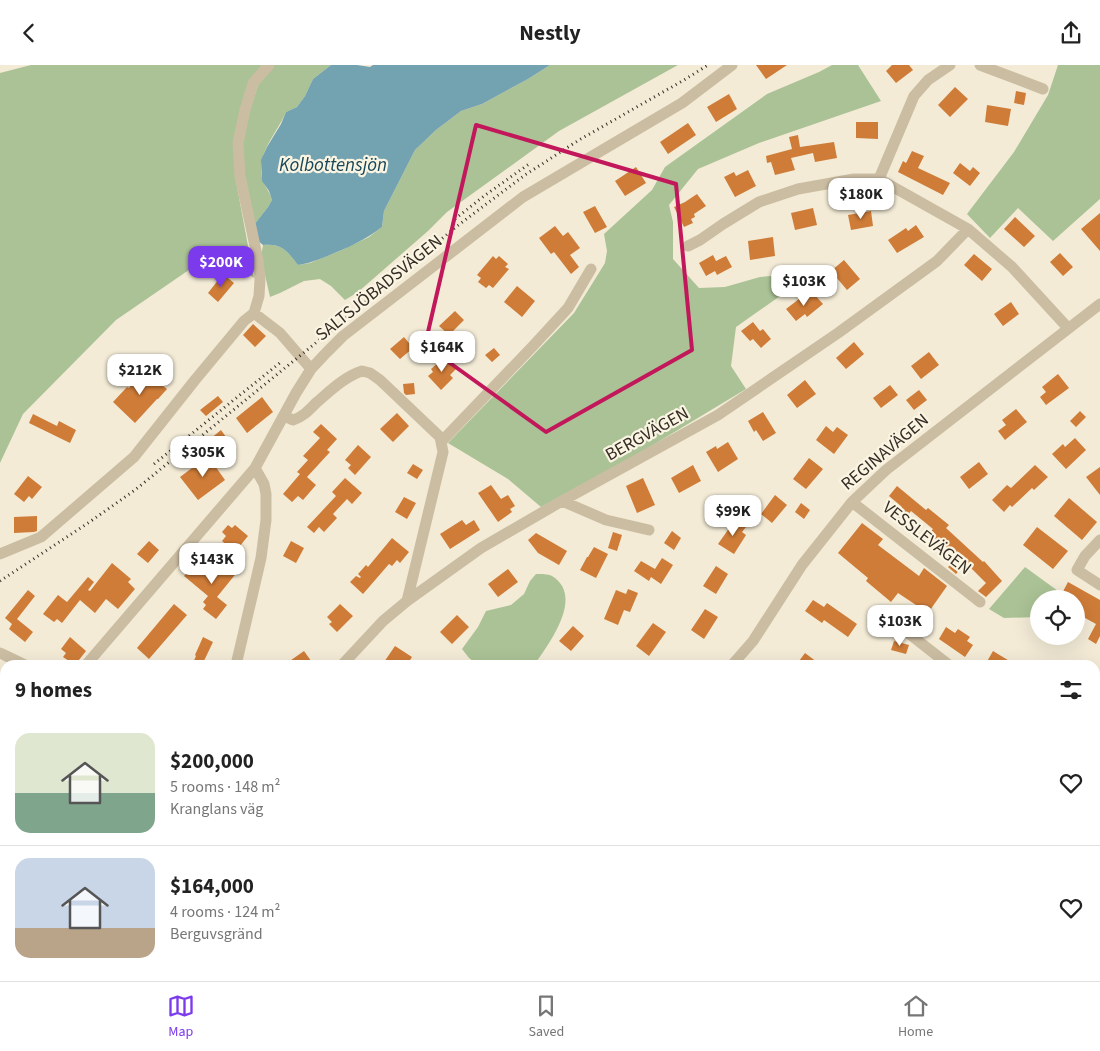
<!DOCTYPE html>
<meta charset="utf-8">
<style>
:root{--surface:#fff;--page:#f6f6f6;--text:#222;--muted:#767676;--line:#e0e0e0;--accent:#7c3aed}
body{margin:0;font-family:"Source Sans 3",sans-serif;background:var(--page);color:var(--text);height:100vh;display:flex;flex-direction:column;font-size:19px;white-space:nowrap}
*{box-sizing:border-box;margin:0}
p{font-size:16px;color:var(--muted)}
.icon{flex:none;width:28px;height:28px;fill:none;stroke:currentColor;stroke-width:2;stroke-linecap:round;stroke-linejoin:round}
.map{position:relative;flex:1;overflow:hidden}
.drawer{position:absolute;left:0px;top:595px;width:1100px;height:321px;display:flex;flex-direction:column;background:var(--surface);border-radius:15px 15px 0 0;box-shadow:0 5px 20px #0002}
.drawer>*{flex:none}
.fabs{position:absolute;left:1030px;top:525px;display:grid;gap:10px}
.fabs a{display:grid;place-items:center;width:55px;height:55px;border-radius:50%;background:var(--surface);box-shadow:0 5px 20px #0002;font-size:25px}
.price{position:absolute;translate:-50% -42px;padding:0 11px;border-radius:10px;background:#fff;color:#222;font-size:16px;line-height:32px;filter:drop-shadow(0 1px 2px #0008)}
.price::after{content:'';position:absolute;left:50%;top:30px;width:15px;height:11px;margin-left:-8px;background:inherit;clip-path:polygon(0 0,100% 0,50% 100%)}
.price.selected{background:var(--accent);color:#fff}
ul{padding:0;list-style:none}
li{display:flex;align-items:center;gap:15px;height:125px;padding:0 15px}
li+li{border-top:1px solid var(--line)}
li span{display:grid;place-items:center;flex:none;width:140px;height:100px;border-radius:15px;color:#555}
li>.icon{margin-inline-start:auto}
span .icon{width:60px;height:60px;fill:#fffc;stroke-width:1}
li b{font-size:21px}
h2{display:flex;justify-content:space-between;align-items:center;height:60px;padding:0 15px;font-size:21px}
header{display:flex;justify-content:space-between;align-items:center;height:65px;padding:0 15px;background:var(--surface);font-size:22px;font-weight:700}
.dock{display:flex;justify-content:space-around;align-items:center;height:70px;border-top:1px solid var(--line);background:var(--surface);font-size:14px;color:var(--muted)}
.dock a{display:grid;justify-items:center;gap:2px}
.dock .selected{color:var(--accent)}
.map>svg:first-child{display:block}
.green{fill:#aac295}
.water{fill:#73a2b1}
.building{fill:#cf7c38}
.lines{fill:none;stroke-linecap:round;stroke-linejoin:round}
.minor{stroke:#cbbda2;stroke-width:11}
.rail{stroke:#352d25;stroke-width:3;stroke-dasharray:1 4;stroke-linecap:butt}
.marked{fill:none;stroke:#c2185b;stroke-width:4;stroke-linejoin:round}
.labels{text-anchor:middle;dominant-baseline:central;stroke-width:4.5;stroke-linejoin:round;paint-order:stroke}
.street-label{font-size:18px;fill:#352d25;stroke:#faf4e2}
.water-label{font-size:19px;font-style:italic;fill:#184759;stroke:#faf4e2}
</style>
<header><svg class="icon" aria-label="back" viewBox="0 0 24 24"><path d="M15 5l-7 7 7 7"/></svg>Nestly<svg class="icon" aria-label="share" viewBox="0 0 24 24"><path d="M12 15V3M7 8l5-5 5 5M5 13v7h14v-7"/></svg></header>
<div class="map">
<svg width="1100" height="916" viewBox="0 0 1100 916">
<rect width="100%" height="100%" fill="#f3ebd6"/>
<path class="green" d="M31 0H262L252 13 235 111 254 213 218 185 116 255 23 349 0 398V8Z
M274 0H331L313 14 305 31 297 42 286 47C276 70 257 87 262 113 263 119 270 127 272 135L268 142 254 160 243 111 242 82 250 45 258 20Z
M550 0H678L559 66 447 147 428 166 358 227 345 235 331 221 320 214 304 216 280 228 270 232 261 192 263 180C282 178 287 186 298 200L310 198 342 185 369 172 382 162 384 146 415 85 436 65 461 46 482 39 528 14Z
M832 0H858L881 36 759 78 698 104 669 140 673 157V194L699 223 725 222 760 212 783 210 790 224 736 262 731 301 746 324 643 386 541 442 508 414 448 378 574 248 605 198 607 186 604 169 652 125 665 102 767 29 819 7Z
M1058 0H1100V134L1053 176 1018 143 990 173 967 149 1014 87 1048 30Z
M1025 502 1058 526 1052 534H1039V552L1004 553 989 544Z
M536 509C541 509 548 509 552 511 585 531 549 579 534 600H478L469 593 462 584 478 562 486 546 511 540 524 529 530 516Z
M66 911H108L103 916H67Z
M179 911H343L341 916H181Z"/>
<path class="water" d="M331 0H357L370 2 373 0H550L528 14 482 39 461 46 436 65 415 85 384 146 382 162C364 176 347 183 325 192 314 196 310 198 298 200 287 186 282 178 263 180L257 175 254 160 268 142 272 135 269 126 262 116 261 95 267 82 281 59 286 47 297 42 305 31 313 14Z"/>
<path class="building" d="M756 0H787L766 14Z
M892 0H909L913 5 896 18 886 6Z
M955 22 968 34 950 52 938 40Z
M1016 26 1026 28 1024 40 1014 38Z
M729 29 737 44 716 57 707 42Z
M987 40 1011 44 1008 61 985 57Z
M856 57H878V74L856 73Z
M688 58 696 70 668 89 660 77Z
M798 70 800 82 834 77 837 93 815 97 813 88 791 93 795 105 775 110 771 97 767 98 766 91 792 84 789 72Z
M912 86 924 91 918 103 950 118 943 130 898 107 903 96 906 98Z
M960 98 970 106 973 102 980 108 970 121 953 108Z
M636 102 646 118 625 131 615 116Z
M748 105 756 121 735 132 724 112 734 107 736 111Z
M697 129 706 141 694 149 695 152 691 154 693 158 684 162 674 142 685 137Z
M595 141 607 162 595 168 583 147Z
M813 143 817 160 795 165 791 148Z
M871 146 873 161 851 165 848 150Z
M1100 148V186L1081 164Z
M1015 152 1035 171 1024 182 1004 164Z
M916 160 924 172 897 188 888 175 906 163 908 166Z
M555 161 563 171 568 167 580 183 570 190 579 202 571 209 554 187 551 189 539 173Z
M773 172 775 191 750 195 748 176Z
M1060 188 1073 202 1063 211 1050 197Z
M974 189 992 204 982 216 964 200Z
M713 190 716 196 726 191 732 202 717 210 715 206 706 211 699 198Z
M493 191 496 194 499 191 508 199 505 202 509 204 493 223 489 220 486 223 478 217 481 213 477 210Z
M844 195 860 214 847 225 831 206Z
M223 209 234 218 218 237 208 228Z
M517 221 535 236 522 252 504 237Z
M814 229 823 239 807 252 805 249 796 256 786 244 799 234 802 238Z
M1011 237 1019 249 1003 261 994 249Z
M455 246 464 255 449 270 439 261Z
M753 257 760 266 763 264 771 274 761 283 753 274 750 276 741 266Z
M253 259 266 271 255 282 243 270Z
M404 272 413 283 400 294 390 284Z
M854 277 864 289 846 304 836 293Z
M494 283 500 290 492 297 485 290Z
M929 287 939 300 921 314 911 301Z
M445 292 456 304 450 310 453 313 441 325 428 311 433 307 431 304Z
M143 305 167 324 158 334H157L135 358 113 337 127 322 129 323Z
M1058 309 1069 323 1046 340 1040 332 1046 327 1042 322Z
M805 315 816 329 797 343 787 330Z
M414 318 415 329 406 330 404 328 403 319Z
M890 320 898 330 881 343 873 333Z
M919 325 927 335 914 345 906 335Z
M218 331 223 337 206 351 200 345Z
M262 332 273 347 247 368 236 353Z
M1016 344 1027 357 1005 375 998 366 1006 360 1002 355Z
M1080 346 1086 352 1076 362 1070 356Z
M763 347 776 368 763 376 756 365 754 367 748 356Z
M397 348 409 361 393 377 380 364Z
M33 349 57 361 59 356 76 365 70 378 29 358Z
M321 359 337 374 327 385 330 387 307 412 316 420 303 435 298 431 292 437 283 429 300 409 297 407 308 395 303 391 320 373 313 367Z
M826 361 833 367 837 362 848 370 834 389 816 375Z
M221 365 226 372 215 381 210 374Z
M1075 373 1086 385 1066 404 1052 389 1063 379 1065 382Z
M728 377 738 394 718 407 706 387 716 381 717 384Z
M358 380 371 392 355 410 348 403 351 400 345 395Z
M208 391 225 415 198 435 180 412Z
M809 393 823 404 806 424 793 414Z
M979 397 988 409 969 424 960 412Z
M413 399 423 405 417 414 407 408Z
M693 400 701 416 679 428 671 413Z
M1035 400 1048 412 1034 425 1032 423 1012 442 1010 440 1004 447 992 435 1007 420 1011 423Z
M1100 402V430L1086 412Z
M28 411 42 422 32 434 29 431 24 437 14 429Z
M345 413 362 428 352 439 347 434 333 449 337 453 324 467 319 462 314 468 307 462 336 431 332 427Z
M643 413 655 440 637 448 626 421Z
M491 420 501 434 508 430 515 441 510 444 512 447 498 457 478 428Z
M897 421 926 445 928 443 949 460 946 463 983 497 984 496 1002 516 986 532 978 526 986 518 966 498 956 509 948 502 958 492 938 474 934 479 926 472 933 464 911 446 903 457 895 451 902 442 889 431Z
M775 430 787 440 772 458 761 449Z
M404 432 416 438 407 454 395 447Z
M1069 433 1097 457 1082 475 1054 451Z
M801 438 810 445 804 454 795 447Z
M37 451V466L34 467 14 468V452Z
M462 455 466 460 474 455 480 465 450 484 440 469Z
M735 455 746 462 742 467 746 470 734 489 718 479Z
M862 458 883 474 878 480 919 511 924 503 947 521 928 548 898 528 891 537 866 516 868 513 838 488Z
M228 460 232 463 235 460 248 471 235 487 222 476 226 471 222 467Z
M1037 462 1068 486 1053 504 1023 480Z
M672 466 681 473 674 485 664 478Z
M613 467 622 470 617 486 608 483Z
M536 468 567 486 559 500 538 488 528 475Z
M392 473 409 487 400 498 397 495 392 501 389 499 363 529 350 517 356 511 360 513 361 512 358 509 366 500 368 502Z
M149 476 159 485 148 498 137 489Z
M291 476 304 483 296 498 283 491Z
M594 482 608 489 596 513 580 505 587 492H588Z
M662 493 673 500 661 519 651 512 649 516 634 506 641 496 655 504Z
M219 496 223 499 225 496 238 506 217 532 227 540 216 554 203 544 206 540 203 537 208 531 184 511 194 499 208 511Z
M112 498 131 514 128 517 135 524 118 544 106 534 95 548 80 535 62 558 57 554 54 557 43 549 58 530 67 537 88 512 94 517 88 525 90 526Z
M716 501 728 509 716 529 703 521Z
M508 504 518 517 498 532 488 519Z
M1068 517 1100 535V571L1096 579 1088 574 1096 559 1076 548V534H1059Z
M628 524 638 528 630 547 624 545 618 560 604 554 616 525 626 529Z
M28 525 35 531 17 554 33 567 25 577 9 564 12 559 5 553Z
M813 535 824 542 827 538 857 559 848 572 824 555 822 558 805 546Z
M174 539 187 550 149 594 137 583Z
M340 539 353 551 337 567 329 559 332 557 327 552Z
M705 544 718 552 704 574 691 565Z
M457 550 469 562 452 579 440 567Z
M653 558 666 567 649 591 636 581Z
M573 561 584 571 571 586 559 576Z
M946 562 955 568 958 564 970 572 967 576 973 580 965 592 939 574Z
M70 572 86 586 75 600 63 592 66 588 61 584Z
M203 572 213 577 202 600H192L196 591 195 590Z
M894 576 909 580 906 589 891 585Z
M395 581 412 592 407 600H382Z
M304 586 314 600H284Z
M993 586 1016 600H985Z
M805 588 821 600H796Z"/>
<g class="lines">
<path class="minor" d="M269 0 253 18 245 45 238 78 240 111 258 195 260 214 259 231 254 248 280 268 311 304
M980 0 1043 24
M879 114 914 31 928 15 950 0
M688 181 700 175 723 159 759 137 798 124 854 114H879L968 164 1012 202 1068 263
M284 351 293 355C303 352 309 345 316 338 330 326 344 312 362 306L370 308 380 315 440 372 443 387 407 536
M441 377 533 281 568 243 591 204
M562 436 606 455 649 465
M852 437 980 537
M1100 475 1085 491 1077 505 1100 520
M0 489 41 472 134 392 195 315 244 256 254 248
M898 560 949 600
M0 588 25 600
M86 600 255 403 296 328 311 304 327 287 343 271 523 132 682 38 732 0
M236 600 261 493 266 455V429L264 419 255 403
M342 600 383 556 407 536 481 483 562 436 718 350 838 268 937 196 968 164
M732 600 753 576 802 500 852 437 886 405 1100 239
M1095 682 1100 685
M0 791 2 710
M1095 850 1100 852
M173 911 175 916
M513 911 524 916
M907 911 925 916
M0 914V916
M350 916 352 911
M606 916 608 911
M743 916 746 913 752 911"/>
<path class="rail" d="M455 154 484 131 529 99
M154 399 281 297
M0 516 91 456 135 425 339 259 456 162 489 137 525 110 579 75 684 15 708 0"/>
</g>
<path class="marked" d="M476 60 676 119 692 285 546 367 425 280Z"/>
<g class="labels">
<g class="street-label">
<text transform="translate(379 223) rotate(-39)">SALTSJÖBADSVÄGEN</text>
<text transform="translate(647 369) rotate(-29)">BERGVÄGEN</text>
<text transform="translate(885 387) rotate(-40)">REGINAVÄGEN</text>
<text transform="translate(927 473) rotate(38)">VESSLEVÄGEN</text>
</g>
<g class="water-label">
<text x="333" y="100">Kolbottensjön</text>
</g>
</g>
</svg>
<div class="fabs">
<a><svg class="icon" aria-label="locate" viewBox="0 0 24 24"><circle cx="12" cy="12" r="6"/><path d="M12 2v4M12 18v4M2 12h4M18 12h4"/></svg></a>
</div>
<b class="price" style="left:861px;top:155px">$180K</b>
<b class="price selected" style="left:221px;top:223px">$200K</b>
<b class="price" style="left:804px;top:242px">$103K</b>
<b class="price" style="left:442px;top:308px">$164K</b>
<b class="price" style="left:140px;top:331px">$212K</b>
<b class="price" style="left:203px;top:413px">$305K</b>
<b class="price" style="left:733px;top:472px">$99K</b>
<b class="price" style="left:212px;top:520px">$143K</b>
<b class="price" style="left:900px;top:582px">$103K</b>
<section class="drawer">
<h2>9 homes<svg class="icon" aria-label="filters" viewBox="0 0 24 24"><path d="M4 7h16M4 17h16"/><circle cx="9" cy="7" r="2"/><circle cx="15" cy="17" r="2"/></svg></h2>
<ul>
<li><span style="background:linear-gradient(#dfe7d0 60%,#7fa58c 0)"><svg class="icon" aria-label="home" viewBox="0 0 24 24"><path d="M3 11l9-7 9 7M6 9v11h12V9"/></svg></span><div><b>$200,000</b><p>5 rooms · 148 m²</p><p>Kranglans väg</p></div><svg class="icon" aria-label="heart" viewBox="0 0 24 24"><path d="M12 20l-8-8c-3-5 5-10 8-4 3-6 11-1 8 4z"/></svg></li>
<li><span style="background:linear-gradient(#c9d6e8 70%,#b9a48a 0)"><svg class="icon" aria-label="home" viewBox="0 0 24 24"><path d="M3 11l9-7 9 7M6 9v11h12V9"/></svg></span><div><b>$164,000</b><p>4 rooms · 124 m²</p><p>Berguvsgränd</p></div><svg class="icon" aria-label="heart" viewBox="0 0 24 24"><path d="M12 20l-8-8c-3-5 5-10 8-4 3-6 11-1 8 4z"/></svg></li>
</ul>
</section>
</div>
<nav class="dock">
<a class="selected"><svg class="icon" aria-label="map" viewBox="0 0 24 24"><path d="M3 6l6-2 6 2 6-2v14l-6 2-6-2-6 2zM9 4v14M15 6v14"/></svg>Map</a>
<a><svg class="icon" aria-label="saved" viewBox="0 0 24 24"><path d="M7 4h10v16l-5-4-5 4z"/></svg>Saved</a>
<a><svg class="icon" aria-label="home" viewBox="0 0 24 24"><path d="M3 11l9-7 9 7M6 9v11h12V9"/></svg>Home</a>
</nav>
